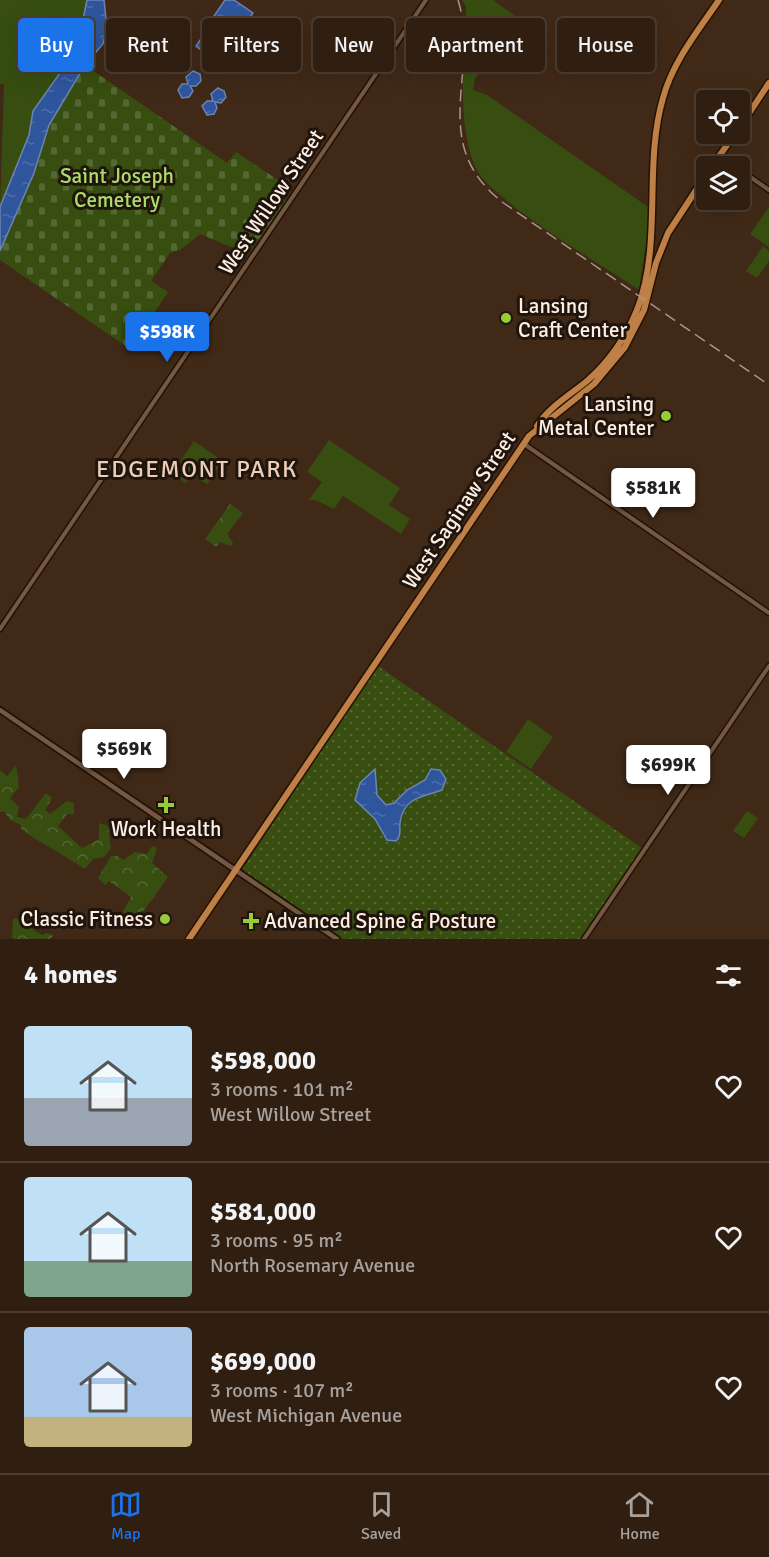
<!DOCTYPE html>
<meta charset="utf-8">
<style>
:root{--surface:#301f11;--page:#3c2c1f;--text:#f1f3f6;--muted:#a8a29f;--line:#4b3d31;--accent:#1a73e8}
body{margin:0;font-family:Signika,sans-serif;background:var(--page);color:var(--text);height:100vh;display:flex;flex-direction:column;font-size:22px;white-space:nowrap}
*{box-sizing:border-box;margin:0}
p{font-size:20px;color:var(--muted)}
.icon{flex:none;width:33px;height:33px;fill:none;stroke:currentColor;stroke-width:2;stroke-linecap:round;stroke-linejoin:round}
.map{position:relative;height:939px;overflow:hidden}
.drawer{display:flex;flex-direction:column;background:var(--surface);flex:1}
.drawer>*{flex:none}
.top-card{position:absolute;left:18px;top:18px;width:734px;height:54px;display:flex;gap:12px}
.tools{position:absolute;left:696px;top:90px;display:grid;gap:12px}
.tools a{display:grid;place-items:center;width:54px;height:54px;border-radius:6px;background:var(--surface);box-shadow:0 6px 24px #0002,0 0 0 2px var(--line);font-size:30px}
.price{position:absolute;translate:-50% -51px;padding:0 14px;border-radius:6px;background:#fff;color:#222;font-size:20px;line-height:39px;filter:drop-shadow(0 2px 3px #0008)}
.price::after{content:'';position:absolute;left:50%;top:36px;width:18px;height:14px;margin-left:-9px;background:inherit;clip-path:polygon(0 0,100% 0,50% 100%)}
.price.current{background:var(--accent);color:#fff}
ul{padding:0;list-style:none}
li{display:flex;align-items:center;gap:18px;height:150px;padding:0 24px}
li+li{border-top:2px solid var(--line)}
li span{display:grid;place-items:center;flex:none;width:168px;height:120px;border-radius:6px;color:#555}
li>.icon{margin-inline-start:auto}
span .icon{width:72px;height:72px;fill:#fffc;stroke-width:1}
li b{font-size:26px}
h2{display:flex;justify-content:space-between;align-items:center;height:72px;padding:0 24px;font-size:26px}
.pill{padding:0 21px;border-radius:6px;background:var(--surface);box-shadow:0 6px 24px #0002,0 0 0 2px var(--line);font-size:21px;line-height:54px}
.pill.current{background:var(--accent);color:#fff}
.tab-bar{display:flex;justify-content:space-around;align-items:center;height:84px;border-top:2px solid var(--line);background:var(--surface);font-size:16px;color:var(--muted)}
.tab-bar a{display:grid;justify-items:center;gap:3px}
.tab-bar .current{color:var(--accent)}
.map>svg:first-child{display:block}
.grass{fill:url(#grass-dots)}
.forest{fill:url(#forest-crowns)}
.cemetery{fill:url(#cemetery-stones)}
.park{fill:#374e10}
.water{fill:url(#water-ripples);stroke:#6d84b2;stroke-width:1.5}
.lines{fill:none;stroke-linecap:round;stroke-linejoin:round}
.tertiary-casing{stroke:#261102;stroke-width:7}
.secondary-casing{stroke:#261102;stroke-width:8}
.primary-casing{stroke:#261102;stroke-width:9}
.tertiary{stroke:#725945;stroke-width:4}
.secondary{stroke:#725945;stroke-width:4.5}
.primary{stroke:#be8047;stroke-width:6}
.rail{stroke:#aa9789;stroke-width:1.5;stroke-dasharray:12 6;stroke-linecap:butt}
.poi-dot{fill:#97cc39;stroke:#1f150d;stroke-width:2}
.labels{text-anchor:middle;dominant-baseline:central;stroke-width:6;stroke-linejoin:round;paint-order:stroke}
.park-label{font-size:21px;fill:#acdd69;stroke:#1f150d}
.street-label{font-size:21px;fill:#feeee3;stroke:#1f150d}
.poi-label{font-size:21px;fill:#feeee3;stroke:#1f150d;text-anchor:start}
.quarter-label{font-size:24px;letter-spacing:1.5px;fill:#eccdb8;stroke:#1f150d}
</style>
<div class="map">
<svg width="769" height="939" viewBox="0 0 769 939">
<defs>
<pattern id="grass-dots" width="8" height="8" patternUnits="userSpaceOnUse" patternTransform="scale(1.5)"><rect width="8" height="8" fill="#374e10"/><path d="M2 2h.1M6 6h.1" fill="none" stroke="#556833" stroke-width="1.8" stroke-linecap="round"/></pattern>
<pattern id="forest-crowns" width="20" height="18" patternUnits="userSpaceOnUse" patternTransform="scale(1.5)"><rect width="20" height="18" fill="#374e10"/><path d="M2 6a3 3 0 1 1 6 0M12 15a3 3 0 1 1 6 0" fill="none" stroke="#556833"/></pattern>
<pattern id="cemetery-stones" width="16" height="16" patternUnits="userSpaceOnUse" patternTransform="scale(1.5)"><rect width="16" height="16" fill="#374e10"/><path d="M2 7V4a2 2 0 0 1 4 0v3zM10 15v-3a2 2 0 0 1 4 0v3z" fill="#556833"/></pattern>
<pattern id="water-ripples" width="26" height="14" patternUnits="userSpaceOnUse" patternTransform="scale(1.5)"><rect width="26" height="14" fill="#2f569d"/><path d="M2 4q2-2 4 0t4 0M15 11q2-2 4 0t4 0" fill="none" stroke="#4e6faa"/></pattern>
</defs>
<rect width="100%" height="100%" fill="#402917"/>
<path class="grass" d="M378 666 642 848 580 939H343L242 870Z"/>
<path class="forest" d="M230 504 243 513 227 534 233 543 231 546 220 542 216 547 205 539Z
M0 758V770L7 776 16 765 19 787 10 798 19 807 17 817 26 819 46 793 52 798 45 810 50 814 67 801 74 803V814H67L58 826 82 848 99 839V823L108 826 111 848 104 857 93 859 85 869C64 855 40 843 21 829V825L10 820 4 811 0 812Z
M152 846 157 848 152 863 168 877 130 930 122 913 131 897 109 881 105 885 98 878 111 856H118L123 860 135 852 147 854Z
M16 918 42 935 46 933 53 935 51 939H14L12 937 13 919Z"/>
<path class="cemetery" d="M85 65 227 163 236 152 278 180 271 191 286 201 248 254 200 234 180 250 170 253 151 281 168 292 130 349 0 260V251L34 173 49 125Z"/>
<path class="park" d="M0 0H87L77 49 33 111 29 135 0 207 4 84H0Z
M462 0H493L515 16 475 79 473 90 487 95 651 209 639 290C604 266 494 202 477 170 456 130 464 52 466 7Z
M769 207V247L750 234Z
M763 246 769 251V261L757 278 746 271Z
M329 440 400 488 389 505 410 519 401 534 343 496 334 509 315 500H309L322 482 307 472Z
M194 441 223 461 207 484 192 474 186 483 172 474Z
M528 719 553 737 531 769 506 752Z
M747 811 758 818 744 838 733 831Z"/>
<path class="water" d="M87 0H104L107 28 103 44 85 65 49 125 34 173 0 251V207L29 135 33 111 77 49Z
M225 0H234L253 13 239 34 214 16Z
M258 17 270 25 256 46 244 37Z
M211 24 221 30 205 53 196 46Z
M221 31 236 41 221 63 211 57 214 52 211 56 206 53Z
M193 71 200 74 201 81 196 86H190L193 91 189 97 182 98 178 90 182 84H188L186 77Z
M218 88 224 91 226 97 221 103 215 102 217 108 214 114 207 115 202 106 207 101H213L211 94Z
M375 769 377 795 386 805 394 803 407 790 425 780 431 769 440 770 446 779 442 790C423 797 403 797 400 823 399 830 402 835 396 841L387 840 375 819 355 800 360 783Z"/>
<g class="lines">
<defs>
<path id="tertiary" d="M719 157 734 166
M740 170 769 190
M524 444 769 613
M0 629 426 0
M584 939 769 666"/>
<path id="secondary" d="M0 710 337 939"/>
<path id="primary" d="M740 127 769 83
M712 166 735 134
M537 426C549 407 570 395 587 381 609 362 626 337 637 310 663 243 643 167 663 98 673 61 698 31 719 0
M189 939 529 436 594 384 625 347 644 310 656 263 668 233 706 175"/>
</defs>
<use href="#tertiary" class="tertiary-casing"/>
<use href="#secondary" class="secondary-casing"/>
<use href="#primary" class="primary-casing"/>
<use href="#tertiary" class="tertiary"/>
<use href="#secondary" class="secondary"/>
<use href="#primary" class="primary"/>
<path class="rail" d="M458 0C481 73 425 144 505 204L769 385"/>
</g>
<g class="poi-dot">
<circle cx="506" cy="318" r="6"/>
<circle cx="666" cy="416" r="6"/>
<path d="M163 796h6v6h6v6h-6v6h-6v-6h-6v-6h6z"/>
<circle cx="165" cy="919" r="6"/>
<path d="M248 912h6v6h6v6h-6v6h-6v-6h-6v-6h6z"/>
</g>
<g class="labels">
<g class="park-label">
<text x="117" y="176">Saint Joseph<tspan x="117" dy="24">Cemetery</tspan></text>
</g>
<g class="street-label">
<text transform="translate(271 202) rotate(-56)">West Willow Street</text>
<text transform="translate(459 510) rotate(-56)">West Saginaw Street</text>
</g>
<g class="poi-label">
<text x="518" y="306">Lansing<tspan x="518" dy="24">Craft Center</tspan></text>
<text x="654" y="404" text-anchor="end">Lansing<tspan x="654" dy="24">Metal Center</tspan></text>
<text x="166" y="829" text-anchor="middle">Work Health</text>
<text x="153" y="919" text-anchor="end">Classic Fitness</text>
<text x="264" y="921">Advanced Spine &amp; Posture</text>
</g>
<g class="quarter-label">
<text x="197" y="469">EDGEMONT PARK</text>
</g>
</g>
</svg>
<div class="tools">
<a><svg class="icon" aria-label="locate" viewBox="0 0 24 24"><circle cx="12" cy="12" r="6"/><path d="M12 2v4M12 18v4M2 12h4M18 12h4"/></svg></a>
<a><svg class="icon" aria-label="layers" viewBox="0 0 24 24"><path d="M12 4l9 5-9 5-9-5zM3 14l9 5 9-5"/></svg></a>
</div>
<b class="price current" style="left:167px;top:363px">$598K</b>
<b class="price" style="left:653px;top:519px">$581K</b>
<b class="price" style="left:124px;top:780px">$569K</b>
<b class="price" style="left:668px;top:796px">$699K</b>
<div class="top-card">
<a class="pill current">Buy</a>
<a class="pill">Rent</a>
<a class="pill">Filters</a>
<a class="pill">New</a>
<a class="pill">Apartment</a>
<a class="pill">House</a>
</div>
</div>
<section class="drawer">
<h2>4 homes<svg class="icon" aria-label="filters" viewBox="0 0 24 24"><path d="M4 7h16M4 17h16"/><circle cx="9" cy="7" r="2"/><circle cx="15" cy="17" r="2"/></svg></h2>
<ul>
<li><span style="background:linear-gradient(#bfe0f5 60%,#9aa5b1 0)"><svg class="icon" aria-label="home" viewBox="0 0 24 24"><path d="M3 11l9-7 9 7M6 9v11h12V9"/></svg></span><div><b>$598,000</b><p>3 rooms · 101 m²</p><p>West Willow Street</p></div><svg class="icon" aria-label="heart" viewBox="0 0 24 24"><path d="M12 20l-8-8c-3-5 5-10 8-4 3-6 11-1 8 4z"/></svg></li>
<li><span style="background:linear-gradient(#bfe0f5 70%,#7fa58c 0)"><svg class="icon" aria-label="home" viewBox="0 0 24 24"><path d="M3 11l9-7 9 7M6 9v11h12V9"/></svg></span><div><b>$581,000</b><p>3 rooms · 95 m²</p><p>North Rosemary Avenue</p></div><svg class="icon" aria-label="heart" viewBox="0 0 24 24"><path d="M12 20l-8-8c-3-5 5-10 8-4 3-6 11-1 8 4z"/></svg></li>
<li><span style="background:linear-gradient(#a9c7e8 75%,#c2b280 0)"><svg class="icon" aria-label="home" viewBox="0 0 24 24"><path d="M3 11l9-7 9 7M6 9v11h12V9"/></svg></span><div><b>$699,000</b><p>3 rooms · 107 m²</p><p>West Michigan Avenue</p></div><svg class="icon" aria-label="heart" viewBox="0 0 24 24"><path d="M12 20l-8-8c-3-5 5-10 8-4 3-6 11-1 8 4z"/></svg></li>
</ul>
</section>
<nav class="tab-bar">
<a class="current"><svg class="icon" aria-label="map" viewBox="0 0 24 24"><path d="M3 6l6-2 6 2 6-2v14l-6 2-6-2-6 2zM9 4v14M15 6v14"/></svg>Map</a>
<a><svg class="icon" aria-label="saved" viewBox="0 0 24 24"><path d="M7 4h10v16l-5-4-5 4z"/></svg>Saved</a>
<a><svg class="icon" aria-label="home" viewBox="0 0 24 24"><path d="M3 11l9-7 9 7M6 9v11h12V9"/></svg>Home</a>
</nav>
